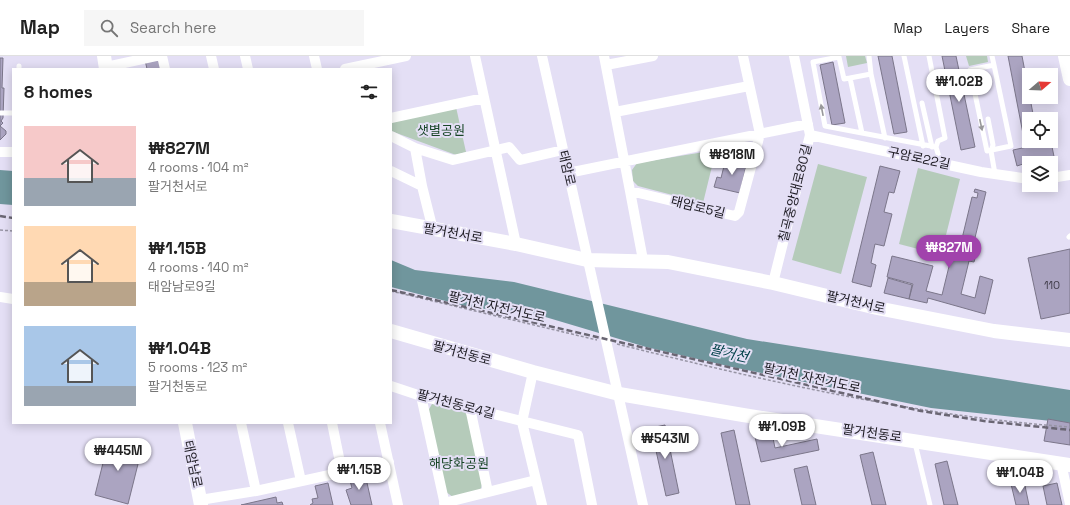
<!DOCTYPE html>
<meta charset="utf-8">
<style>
:root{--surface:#fff;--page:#f6f6f6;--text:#222;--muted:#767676;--line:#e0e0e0;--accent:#a143ac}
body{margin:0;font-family:"Space Grotesk","Noto Sans KR",sans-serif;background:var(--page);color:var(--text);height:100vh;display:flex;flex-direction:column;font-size:15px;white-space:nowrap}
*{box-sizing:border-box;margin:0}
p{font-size:13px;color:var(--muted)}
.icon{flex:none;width:22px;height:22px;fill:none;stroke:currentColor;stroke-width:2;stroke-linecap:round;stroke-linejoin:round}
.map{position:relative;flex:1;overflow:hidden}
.sheet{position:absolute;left:12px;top:12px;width:380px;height:356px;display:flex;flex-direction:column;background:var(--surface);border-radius:0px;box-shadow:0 2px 10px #0003}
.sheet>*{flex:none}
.needle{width:26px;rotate:71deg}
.controls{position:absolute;left:1022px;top:12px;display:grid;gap:8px}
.controls a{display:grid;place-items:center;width:36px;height:36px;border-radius:0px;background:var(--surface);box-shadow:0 2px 10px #0003;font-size:20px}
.price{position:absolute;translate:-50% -34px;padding:0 9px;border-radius:14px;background:#fff;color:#222;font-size:13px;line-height:26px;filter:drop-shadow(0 1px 2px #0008)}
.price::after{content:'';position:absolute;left:50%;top:24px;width:12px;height:9px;margin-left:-6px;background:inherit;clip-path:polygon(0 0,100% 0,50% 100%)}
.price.current{background:var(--accent);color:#fff}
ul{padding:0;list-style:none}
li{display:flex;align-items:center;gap:12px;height:100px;padding:0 12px}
li span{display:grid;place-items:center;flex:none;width:112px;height:80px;border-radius:0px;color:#555}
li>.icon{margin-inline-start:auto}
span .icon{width:48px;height:48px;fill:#fffc;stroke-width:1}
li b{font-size:17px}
h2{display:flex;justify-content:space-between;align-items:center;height:48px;padding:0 12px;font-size:17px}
header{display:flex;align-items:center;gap:24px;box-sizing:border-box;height:56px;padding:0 20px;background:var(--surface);border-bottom:1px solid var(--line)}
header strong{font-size:19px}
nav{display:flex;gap:22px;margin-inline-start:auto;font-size:14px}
.search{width:280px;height:36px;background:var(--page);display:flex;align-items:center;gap:10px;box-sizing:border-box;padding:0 14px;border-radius:0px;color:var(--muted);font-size:15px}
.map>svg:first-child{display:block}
.green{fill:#b5cbba}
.water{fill:#70969d}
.building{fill:#aba4c1;stroke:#7b768a}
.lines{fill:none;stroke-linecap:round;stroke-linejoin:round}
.path{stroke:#9794a4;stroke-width:1.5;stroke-dasharray:3 2;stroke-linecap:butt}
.lane{stroke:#fff;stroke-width:5}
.street{stroke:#fff;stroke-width:10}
.secondary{stroke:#fff;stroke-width:14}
.rail{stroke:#6a6673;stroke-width:2.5;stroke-dasharray:6 3;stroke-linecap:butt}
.oneway{fill:#99989b}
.labels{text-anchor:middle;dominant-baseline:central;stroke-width:4;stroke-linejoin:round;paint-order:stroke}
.number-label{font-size:11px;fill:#403c49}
.park-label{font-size:13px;fill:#184627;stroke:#e4dff5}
.street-label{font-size:13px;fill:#1c1a21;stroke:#e4dff5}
.water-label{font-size:14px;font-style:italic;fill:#024149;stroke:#e4dff5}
</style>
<header>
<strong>Map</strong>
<div class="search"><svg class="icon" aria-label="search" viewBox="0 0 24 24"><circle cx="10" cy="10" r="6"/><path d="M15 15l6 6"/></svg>Search here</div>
<nav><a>Map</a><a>Layers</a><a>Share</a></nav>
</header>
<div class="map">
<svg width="1070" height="449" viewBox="0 0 1070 449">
<rect width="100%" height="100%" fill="#e4dff5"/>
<path class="green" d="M846 0H865L867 7 848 11Z
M966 0H987L988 6 969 10Z
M456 51 466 96 456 99 391 75V65Z
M716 94 703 147 638 130 633 125 632 114 637 107Z
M818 108 867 121 841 218 792 204Z
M918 112 960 123 941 199 899 188Z
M432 348 463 354 467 359 483 426 480 435 453 441 446 436 428 355Z"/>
<path class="water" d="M0 114 13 115V149L0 148Z
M391 204 415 214 514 226 747 283 1070 334V367L931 352 732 311 646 291 542 260 469 251 391 231Z"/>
<path class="building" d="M878 0H892L907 76 894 78Z
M942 0H956L975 91 961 94Z
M1008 0H1022L1034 63H1029V85H1039L1025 88Z
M0 2H3L2 32H4L3 62 1 65 3 67 0 70 6 75V78L0 84Z
M156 2 161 5 162 13H147L145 4Z
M833 6 845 67 832 69 820 9Z
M1051 86 1056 110 1051 111V107H1029V110L1023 111V108L1017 110 1013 94Z
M731 102 747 106 740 137 714 131 717 121 721 122 725 106 730 107Z
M880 110 900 115 894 137 889 136 884 156 892 158 884 190 875 188 871 207 876 209 871 231 852 226Z
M975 133 986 136 973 190 978 191 974 206 969 205 961 238 975 242 980 220 993 224 985 258 928 242 927 247 909 243 913 228 887 221 892 200 933 210 926 235 942 239 953 194 960 191 972 141 977 142 978 137 974 136Z
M1070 193V257L1041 263 1028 202Z
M888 222 912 229 909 243 884 237Z
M1048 363 1070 367V389L1044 385Z
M665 369 679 437 666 440 651 372Z
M734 374 750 449H736L721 377Z
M772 377 775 392 817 383 819 394 761 406 755 381Z
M109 383 142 392 128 448 95 439Z
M873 396 886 449H872L860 399Z
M947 405 958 449H944L935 408Z
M807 410 816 449H802L794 413Z
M365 418 372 449H351L346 434 352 432 349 421Z
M1024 425 1029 449H1016L1011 428Z
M328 427 333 449H310L313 447 312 443 318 442 315 430Z
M1057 427 1062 449H1047L1043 430Z
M276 441 277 447 282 446 283 449H241Z"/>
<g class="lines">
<path class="path" d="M0 174 13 175
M391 235 597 284
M617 288C765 325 917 360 1070 371"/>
<path class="lane" d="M869 0 871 18
M904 0 923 90
M929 0 945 82 938 85 936 91
M992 0 994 9 1011 90 987 95 970 14 994 9
M19 13V10
M850 22 844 23 839 1 813 6 825 70 936 91 939 101 938 107
M922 47 932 91
M0 57H13
M988 63 993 89 991 95 995 118
M862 77 850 22 871 18 885 82
M1069 181 1070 180
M915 387 930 449"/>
<path class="street" d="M162 0 165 13
M211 0 214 13
M245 0 248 13
M314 0 317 13
M475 0 516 188
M542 0 643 449
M604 0 630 135 735 160 739 156 760 78 743 0
M606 9 653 0
M106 11 156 0
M345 13 406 0
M615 56 749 30
M391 62 484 42
M810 79 981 116 1029 123
M391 80 415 92 453 104 509 91 520 104 563 94
M415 92 422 130 433 174
M0 96H13
M391 115 422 130
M568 117 808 68
M1051 122 1070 119
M630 135 643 204
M773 227 810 79 794 0
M0 241 13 243
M533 316 522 366 542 449
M391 330 421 340 578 379 592 449
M421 340 445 449
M470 352 488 436
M241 367 256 435
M288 367 301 425
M332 367 342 416
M380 367 398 449
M1061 407 1070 448
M200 444 256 435 389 406
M444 447 536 424"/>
<path class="secondary" d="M104 0 106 13
M1065 0 1070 23
M391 165 516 188 587 204 668 206 773 227 877 252 994 275 1070 284
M391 275 533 316 619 338 743 359 1070 409
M185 367 201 449"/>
<path class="rail" d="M0 160 13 162
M391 234 921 355 984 365 1070 374"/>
</g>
<defs><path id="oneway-solid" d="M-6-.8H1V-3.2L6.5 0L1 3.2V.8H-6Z"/></defs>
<g class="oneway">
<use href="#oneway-solid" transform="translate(822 54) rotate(-101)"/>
<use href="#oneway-solid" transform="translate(981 69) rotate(78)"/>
</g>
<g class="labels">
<g class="number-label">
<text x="1052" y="229">110</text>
</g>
<g class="park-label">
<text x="441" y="74">샛별공원</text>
<text x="459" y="407">해당화공원</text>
</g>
<g class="street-label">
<text transform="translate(919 102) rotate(12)">구암로22길</text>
<text transform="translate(567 112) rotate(77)">태암로</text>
<text transform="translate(795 137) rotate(-76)">칠곡중앙대로80길</text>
<text transform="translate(698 151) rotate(14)">태암로5길</text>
<text transform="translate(453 177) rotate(10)">팔거천서로</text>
<text transform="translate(856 246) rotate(13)">팔거천서로</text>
<text transform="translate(497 251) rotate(13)">팔거천 자전거도로</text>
<text transform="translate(462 297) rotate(15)">팔거천동로</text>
<text transform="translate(812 322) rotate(12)">팔거천 자전거도로</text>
<text transform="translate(456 348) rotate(15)">팔거천동로4길</text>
<text transform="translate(872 377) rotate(8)">팔거천동로</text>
<text transform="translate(193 408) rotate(78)">태암남로</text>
</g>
<g class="water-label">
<text transform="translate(729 297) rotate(13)">팔거천</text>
</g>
</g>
</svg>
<div class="controls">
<a><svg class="needle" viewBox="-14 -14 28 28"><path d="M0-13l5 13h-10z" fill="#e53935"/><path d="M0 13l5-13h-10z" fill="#767676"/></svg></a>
<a><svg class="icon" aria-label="locate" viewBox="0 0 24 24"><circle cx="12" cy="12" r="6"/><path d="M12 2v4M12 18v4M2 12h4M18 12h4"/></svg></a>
<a><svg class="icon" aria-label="layers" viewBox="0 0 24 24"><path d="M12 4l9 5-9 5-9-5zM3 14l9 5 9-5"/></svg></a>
</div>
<b class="price" style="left:959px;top:47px">₩1.02B</b>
<b class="price" style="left:732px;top:120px">₩818M</b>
<b class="price current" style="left:949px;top:213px">₩827M</b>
<b class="price" style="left:782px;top:392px">₩1.09B</b>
<b class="price" style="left:665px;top:404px">₩543M</b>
<b class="price" style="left:118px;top:416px">₩445M</b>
<b class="price" style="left:359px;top:435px">₩1.15B</b>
<b class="price" style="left:1020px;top:438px">₩1.04B</b>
<section class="sheet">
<h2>8 homes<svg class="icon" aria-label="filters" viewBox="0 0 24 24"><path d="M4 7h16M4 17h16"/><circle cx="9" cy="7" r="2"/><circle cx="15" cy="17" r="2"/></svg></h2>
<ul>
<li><span style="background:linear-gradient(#f6c9c9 65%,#9aa5b1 0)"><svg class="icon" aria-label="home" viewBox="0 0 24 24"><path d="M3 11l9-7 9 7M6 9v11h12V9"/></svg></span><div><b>₩827M</b><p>4 rooms · 104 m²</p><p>팔거천서로</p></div></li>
<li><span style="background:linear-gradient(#ffd9b3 70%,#b9a48a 0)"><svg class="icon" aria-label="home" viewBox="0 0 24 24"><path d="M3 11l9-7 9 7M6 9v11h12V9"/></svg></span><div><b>₩1.15B</b><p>4 rooms · 140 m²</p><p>태암남로9길</p></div></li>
<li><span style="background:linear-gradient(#a9c7e8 75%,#9aa5b1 0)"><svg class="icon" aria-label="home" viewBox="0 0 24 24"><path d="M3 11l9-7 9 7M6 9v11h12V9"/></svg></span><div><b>₩1.04B</b><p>5 rooms · 123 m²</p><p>팔거천동로</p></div></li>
</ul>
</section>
</div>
